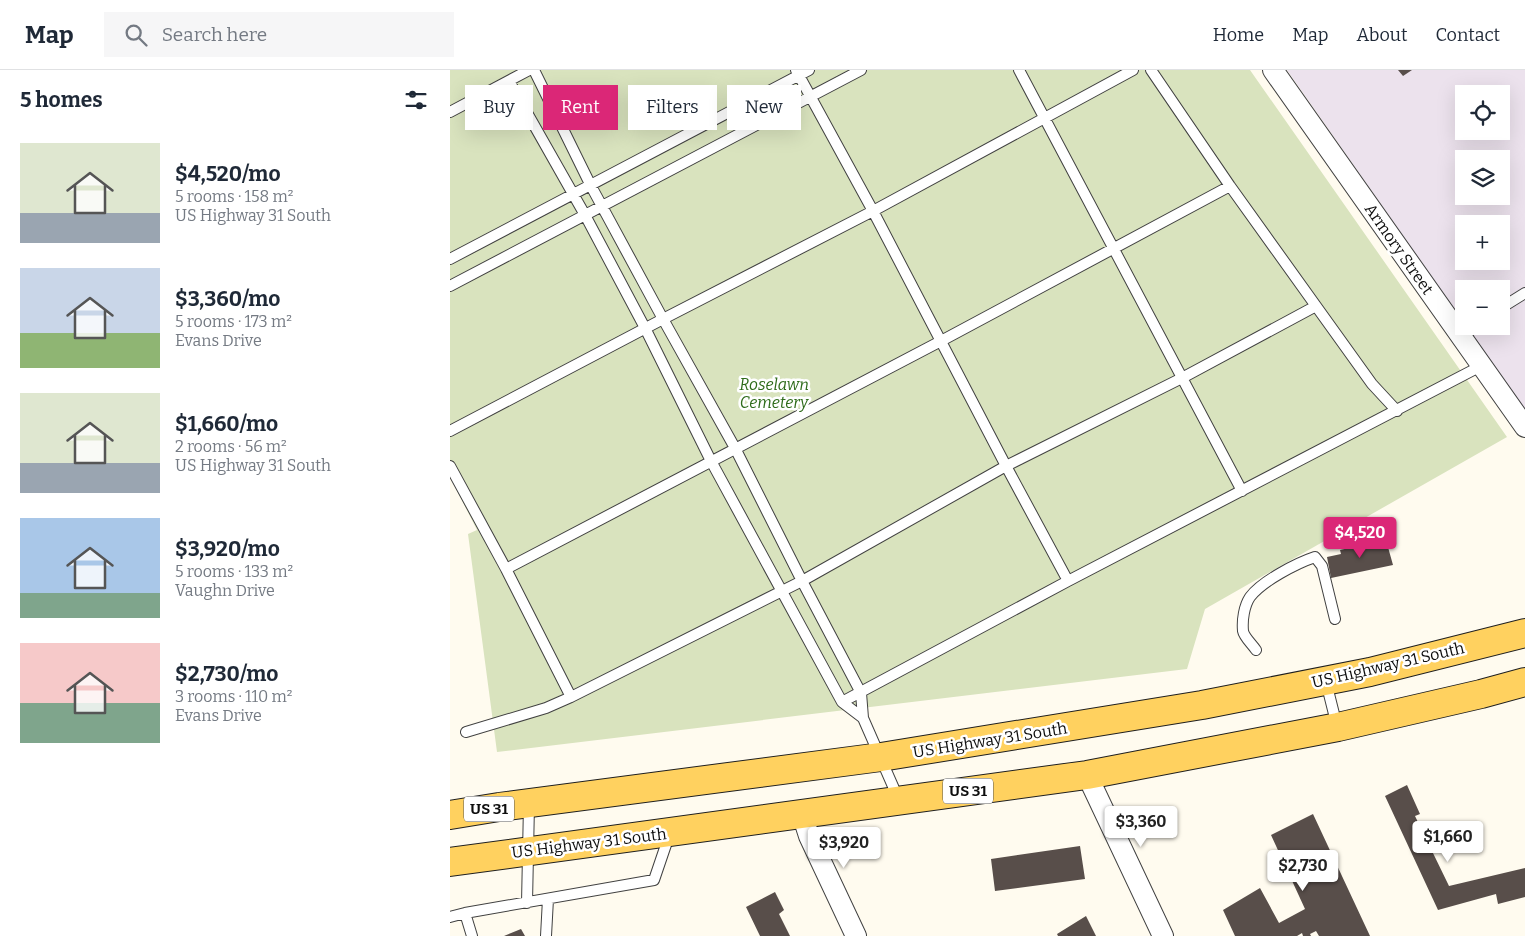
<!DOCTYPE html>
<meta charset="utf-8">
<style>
:root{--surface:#fff;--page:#f6f6f7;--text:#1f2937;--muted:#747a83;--line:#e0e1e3;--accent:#db2777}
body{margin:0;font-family:Bitter,serif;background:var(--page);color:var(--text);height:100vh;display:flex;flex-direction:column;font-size:19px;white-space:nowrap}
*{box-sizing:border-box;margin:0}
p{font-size:16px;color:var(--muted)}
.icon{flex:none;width:28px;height:28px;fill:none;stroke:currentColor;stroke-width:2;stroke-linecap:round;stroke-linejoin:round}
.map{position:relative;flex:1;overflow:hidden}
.drawer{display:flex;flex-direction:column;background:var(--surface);width:450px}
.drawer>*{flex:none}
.top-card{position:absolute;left:15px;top:15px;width:475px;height:45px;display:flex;gap:10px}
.controls{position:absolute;left:1005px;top:15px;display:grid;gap:10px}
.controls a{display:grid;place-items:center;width:55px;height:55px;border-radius:0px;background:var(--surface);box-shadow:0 5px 20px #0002;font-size:25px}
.price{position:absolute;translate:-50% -42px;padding:0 11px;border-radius:5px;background:#fff;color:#222;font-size:16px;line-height:32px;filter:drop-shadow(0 1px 2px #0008)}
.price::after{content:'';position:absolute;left:50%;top:30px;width:15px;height:11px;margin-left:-8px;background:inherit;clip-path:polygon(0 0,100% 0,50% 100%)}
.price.current{background:var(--accent);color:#fff}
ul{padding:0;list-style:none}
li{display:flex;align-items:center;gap:15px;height:125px;padding:0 20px}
li span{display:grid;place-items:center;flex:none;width:140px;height:100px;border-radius:0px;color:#555}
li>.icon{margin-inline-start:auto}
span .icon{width:60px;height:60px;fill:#fffc;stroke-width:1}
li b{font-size:21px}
h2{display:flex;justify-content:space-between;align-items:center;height:60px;padding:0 20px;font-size:21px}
.tag{padding:0 18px;border-radius:0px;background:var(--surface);box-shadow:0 5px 20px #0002;font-size:18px;line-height:45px}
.tag.current{background:var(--accent);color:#fff}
header{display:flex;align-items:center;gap:30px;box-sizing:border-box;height:70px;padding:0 25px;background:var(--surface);border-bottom:1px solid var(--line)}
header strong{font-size:24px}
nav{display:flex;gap:28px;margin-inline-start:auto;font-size:18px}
.search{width:350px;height:45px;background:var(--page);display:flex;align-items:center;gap:12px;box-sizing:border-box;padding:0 18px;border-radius:0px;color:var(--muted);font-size:19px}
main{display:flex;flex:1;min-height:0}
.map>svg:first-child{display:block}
.industrial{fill:#ece2ed;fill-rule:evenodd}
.cemetery{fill:#d9e3be}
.building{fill:#584e4a}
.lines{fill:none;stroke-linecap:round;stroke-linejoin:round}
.service-casing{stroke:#414141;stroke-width:12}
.minor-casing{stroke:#414141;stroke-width:22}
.primary-casing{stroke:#1f1f1f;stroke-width:30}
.service{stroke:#fff;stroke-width:10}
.minor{stroke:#fff;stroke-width:20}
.primary{stroke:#ffd15f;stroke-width:28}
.labels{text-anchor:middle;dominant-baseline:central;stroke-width:5;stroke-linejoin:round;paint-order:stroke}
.shield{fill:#fff;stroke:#565656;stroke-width:1}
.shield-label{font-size:15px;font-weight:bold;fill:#0e0e0e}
.street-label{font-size:16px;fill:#0e0e0e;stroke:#fff}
.park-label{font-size:16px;font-style:italic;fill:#2e6b1a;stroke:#fff}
</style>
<header>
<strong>Map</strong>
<div class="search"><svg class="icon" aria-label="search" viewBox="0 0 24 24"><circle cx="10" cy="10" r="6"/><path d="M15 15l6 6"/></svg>Search here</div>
<nav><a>Home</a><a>Map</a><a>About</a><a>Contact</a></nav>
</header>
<main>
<section class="drawer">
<h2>5 homes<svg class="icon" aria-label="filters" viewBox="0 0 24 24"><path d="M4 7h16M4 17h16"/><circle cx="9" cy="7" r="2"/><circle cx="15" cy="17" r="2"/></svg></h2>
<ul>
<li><span style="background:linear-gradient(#dfe7d0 70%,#9aa5b1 0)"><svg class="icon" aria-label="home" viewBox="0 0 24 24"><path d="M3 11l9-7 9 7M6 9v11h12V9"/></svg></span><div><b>$4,520/mo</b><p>5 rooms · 158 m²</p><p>US Highway 31 South</p></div></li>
<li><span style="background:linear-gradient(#c9d6e8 65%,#8fb573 0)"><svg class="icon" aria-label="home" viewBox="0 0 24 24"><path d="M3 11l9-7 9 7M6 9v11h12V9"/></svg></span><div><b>$3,360/mo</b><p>5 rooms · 173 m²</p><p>Evans Drive</p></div></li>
<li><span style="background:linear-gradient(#dfe7d0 70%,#9aa5b1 0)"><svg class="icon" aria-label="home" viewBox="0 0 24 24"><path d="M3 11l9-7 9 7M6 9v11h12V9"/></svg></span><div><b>$1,660/mo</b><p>2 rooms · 56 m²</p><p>US Highway 31 South</p></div></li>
<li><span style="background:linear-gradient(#a9c7e8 75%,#7fa58c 0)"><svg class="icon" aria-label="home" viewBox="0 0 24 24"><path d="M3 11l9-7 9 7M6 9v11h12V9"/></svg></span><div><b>$3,920/mo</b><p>5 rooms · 133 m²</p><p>Vaughn Drive</p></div></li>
<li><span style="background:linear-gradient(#f6c9c9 60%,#7fa58c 0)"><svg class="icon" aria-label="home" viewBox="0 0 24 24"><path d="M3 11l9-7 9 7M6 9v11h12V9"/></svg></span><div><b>$2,730/mo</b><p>3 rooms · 110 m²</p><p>Evans Drive</p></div></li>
</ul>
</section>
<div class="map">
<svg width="1075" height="866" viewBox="0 0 1075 866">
<rect width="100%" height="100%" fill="#fffbef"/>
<path class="industrial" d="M837 0H1075V341L1016 256H1051V219H1014V253ZM1014 24H1051V61H1014ZM1014 89H1051V126H1014ZM1014 154H1051V191H1014Z"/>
<path class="cemetery" d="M0 0H800L1057 367 755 539 737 599 47 682 18 464 27 460 0 407Z"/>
<path class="building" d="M948 0H962L953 6Z
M936 470 943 495 881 508 877 487 891 484 890 480Z
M957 715 970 744 965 746 999 816 1075 798V827L1048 834 1046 824 988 840 935 726Z
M863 744 920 866H869L866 861 860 864 861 866H853L852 863 847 866H785L773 840 810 818 829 853 855 839 821 765Z
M630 776 635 809 545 821 541 789Z
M325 822 334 840 329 844 340 866H310L296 837Z
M636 846 646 866H608L607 864Z
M71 859 75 866H54Z"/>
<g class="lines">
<defs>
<path id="service" d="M84 0 141 116 213 249 285 378 352 511 411 623 413 648 449 730
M346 0 423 141 556 396 618 511
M569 0 792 421
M701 0 780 116 866 236 922 314 947 341
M59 11 135 145 195 258 261 391 392 632 413 648
M0 42 79 0
M0 189 359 0
M0 216 411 0
M1051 238 1075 223
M1012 267 1026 256
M0 361 213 249 423 141 683 0
M0 396 56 499 121 627 352 511 556 396 732 308 866 236
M56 499 491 271 780 116
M806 580C802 574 794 567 793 561 792 550 794 536 800 527 812 511 847 493 865 487L872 496 885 549
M876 612 887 656
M392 632 618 511 1031 296
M16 662 96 638 121 627
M77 833 79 734
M15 843 22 866
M0 847 15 843 204 810 220 763
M96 866 98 829"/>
<path id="minor" d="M823 0 1075 357
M637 705 713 866
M352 744 359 766 406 866"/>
<path id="primary" d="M0 745 49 737 431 687 752 635 920 602 1075 563
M0 792 637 705 888 657 1031 624 1075 612"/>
</defs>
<use href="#service" class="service-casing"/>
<use href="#minor" class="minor-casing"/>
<use href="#primary" class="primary-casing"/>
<use href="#service" class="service"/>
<use href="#minor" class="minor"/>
<use href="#primary" class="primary"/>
</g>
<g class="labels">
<g class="shield">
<rect x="493" y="708.5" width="50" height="25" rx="4"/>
<rect x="14" y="726.5" width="50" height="25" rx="4"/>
</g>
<g class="shield-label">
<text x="518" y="721">US 31</text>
<text x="39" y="739">US 31</text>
</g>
<g class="street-label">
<text transform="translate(949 179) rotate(55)">Armory Street</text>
<text transform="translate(938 595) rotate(-13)">US Highway 31 South</text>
<text transform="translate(540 670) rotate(-9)">US Highway 31 South</text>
<text transform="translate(139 773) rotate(-7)">US Highway 31 South</text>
</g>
<g class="park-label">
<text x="324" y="314">Roselawn<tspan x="324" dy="18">Cemetery</tspan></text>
</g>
</g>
</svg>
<div class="controls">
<a><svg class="icon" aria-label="locate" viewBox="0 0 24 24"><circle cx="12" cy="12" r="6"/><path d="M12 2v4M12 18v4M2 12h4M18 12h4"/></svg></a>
<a><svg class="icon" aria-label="layers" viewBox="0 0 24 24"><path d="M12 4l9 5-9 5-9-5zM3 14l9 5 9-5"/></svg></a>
<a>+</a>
<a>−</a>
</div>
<b class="price current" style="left:910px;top:489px">$4,520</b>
<b class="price" style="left:691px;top:778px">$3,360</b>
<b class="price" style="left:998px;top:793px">$1,660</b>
<b class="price" style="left:394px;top:799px">$3,920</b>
<b class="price" style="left:853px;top:822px">$2,730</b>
<div class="top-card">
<a class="tag">Buy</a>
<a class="tag current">Rent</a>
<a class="tag">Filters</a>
<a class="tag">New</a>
</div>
</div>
</main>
